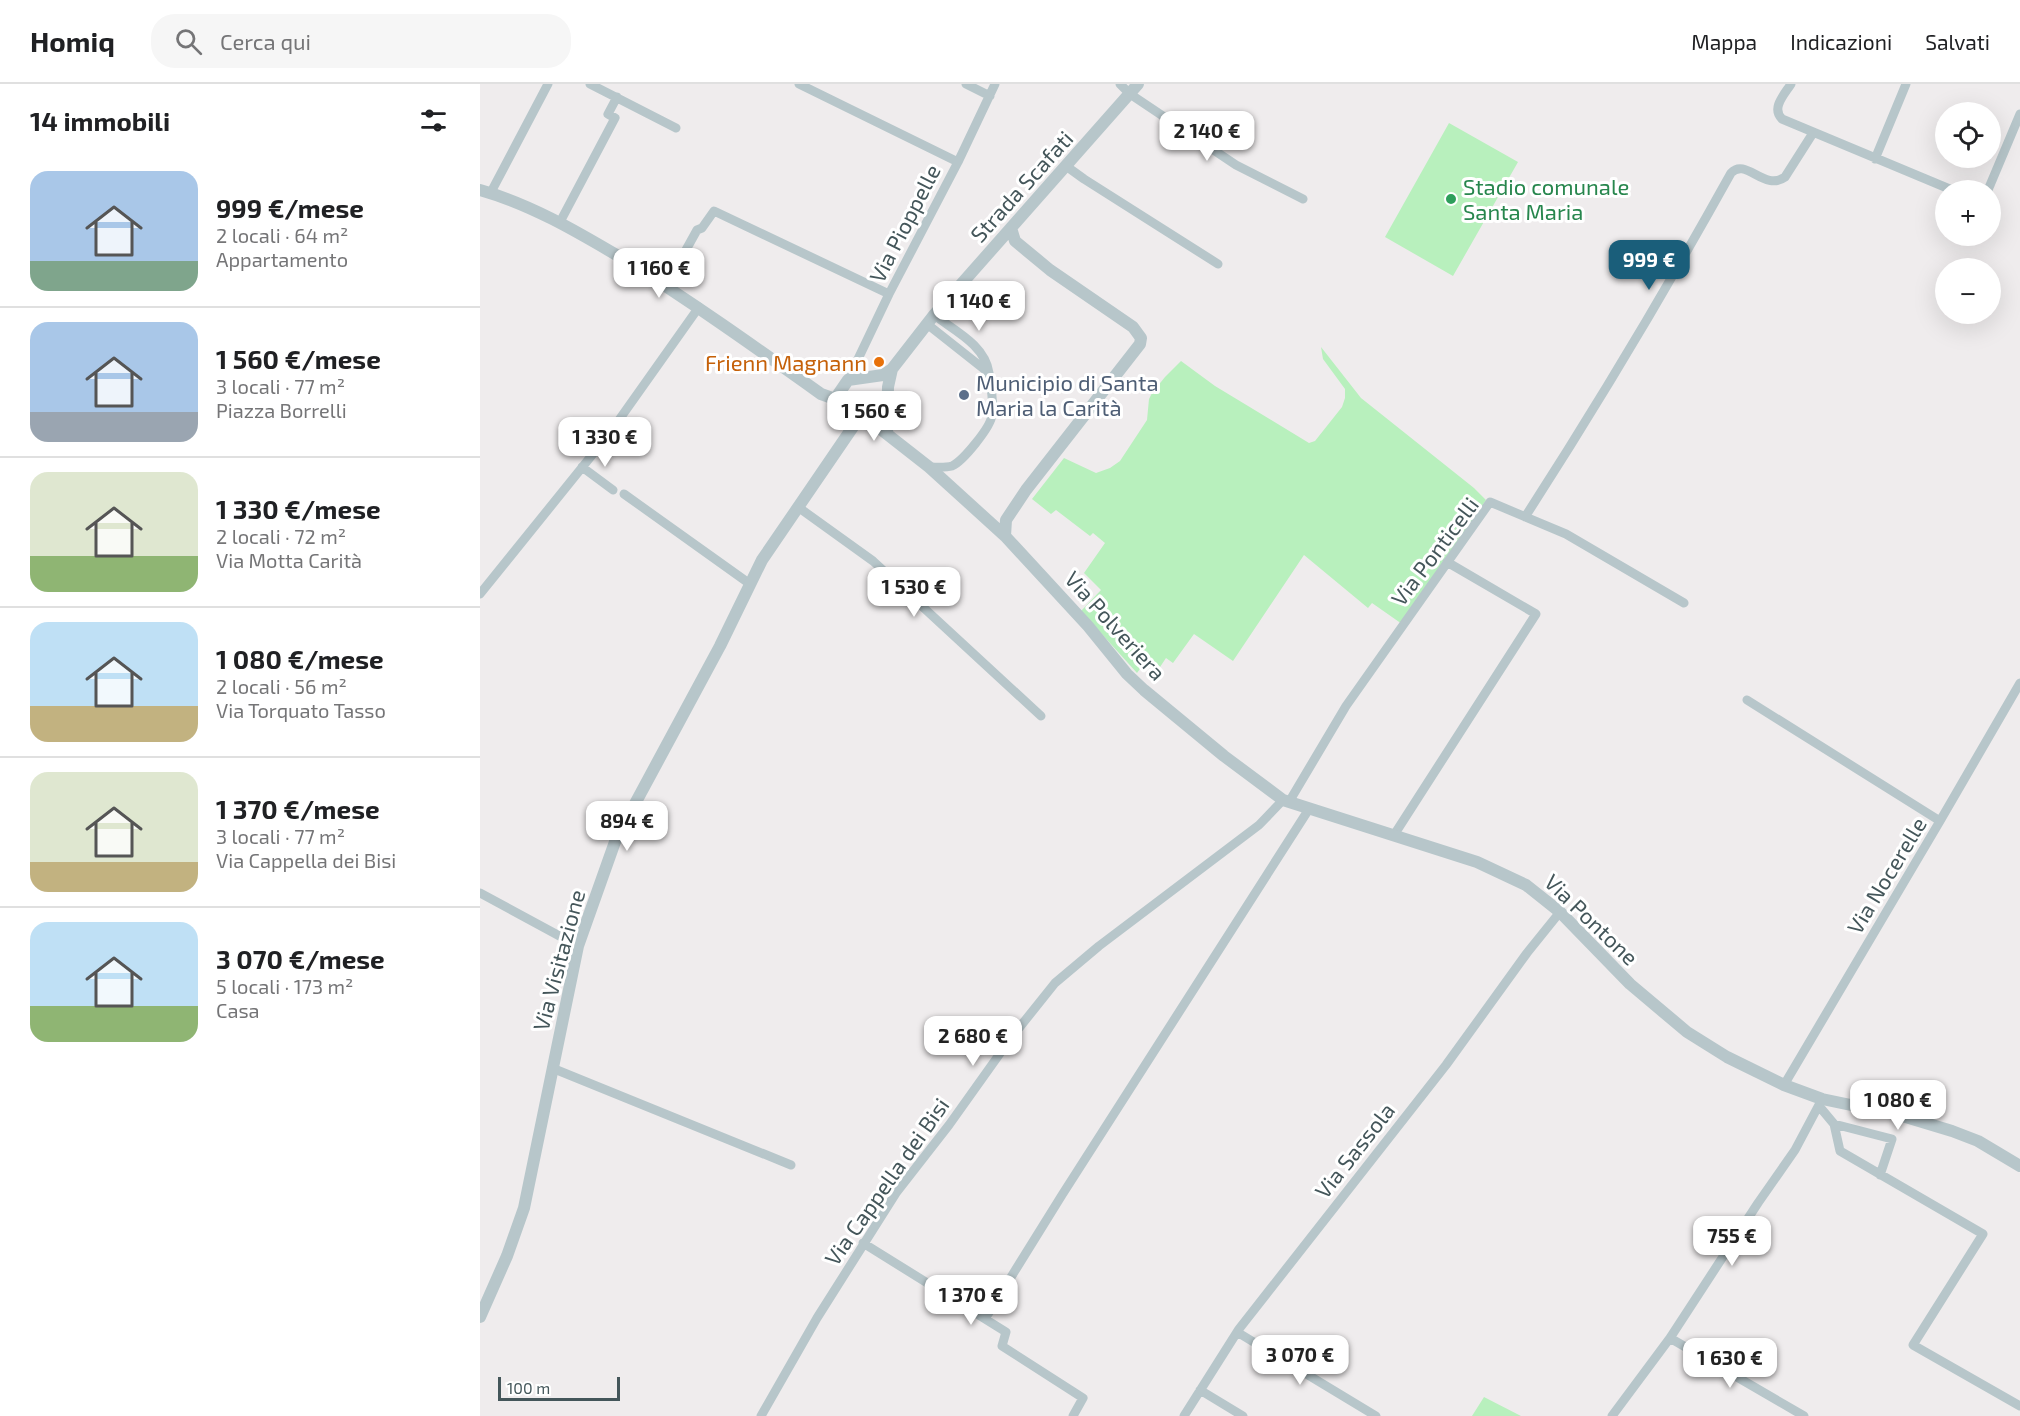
<!DOCTYPE html>
<html lang="it">
<meta charset="utf-8">
<style>
:root{--surface:#fff;--page:#f6f6f6;--text:#202124;--muted:#757577;--line:#e0e0e0;--accent:#1a5e7a}
body{margin:0;font-family:"Exo 2",sans-serif;background:var(--page);color:var(--text);height:100vh;display:flex;flex-direction:column;font-size:22px;white-space:nowrap}
*{box-sizing:border-box;margin:0}
p{font-size:20px;color:var(--muted)}
.icon{flex:none;width:33px;height:33px;fill:none;stroke:currentColor;stroke-width:2;stroke-linecap:round;stroke-linejoin:round}
.map{position:relative;flex:1;overflow:hidden}
.side{display:flex;flex-direction:column;background:var(--surface);width:480px}
.side>*{flex:none}
.fabs{position:absolute;left:1455px;top:18px;display:grid;gap:12px}
.fabs a{display:grid;place-items:center;width:66px;height:66px;border-radius:50%;background:var(--surface);box-shadow:0 6px 24px #0002;font-size:30px}
.scale{position:absolute;left:18px;bottom:15px;width:122px;box-sizing:border-box;padding-left:6px;border:3px solid #44565a;border-top:0;font-size:16px;line-height:21px;white-space:nowrap;color:#44565a;-webkit-text-stroke:4px #fff;paint-order:stroke}
.price{position:absolute;translate:-50% -51px;padding:0 14px;border-radius:12px;background:#fff;color:#222;font-size:20px;line-height:39px;filter:drop-shadow(0 2px 3px #0008)}
.price::after{content:'';position:absolute;left:50%;top:36px;width:18px;height:14px;margin-left:-9px;background:inherit;clip-path:polygon(0 0,100% 0,50% 100%)}
.price.current{background:var(--accent);color:#fff}
ul{padding:0;list-style:none}
li{display:flex;align-items:center;gap:18px;height:150px;padding:0 30px}
li+li{border-top:2px solid var(--line)}
li span{display:grid;place-items:center;flex:none;width:168px;height:120px;border-radius:18px;color:#555}
li>.icon{margin-inline-start:auto}
span .icon{width:72px;height:72px;fill:#fffc;stroke-width:1}
li b{font-size:26px}
h2{display:flex;justify-content:space-between;align-items:center;height:72px;padding:0 30px;font-size:26px}
header{display:flex;align-items:center;gap:36px;box-sizing:border-box;height:84px;padding:0 30px;background:var(--surface);border-bottom:2px solid var(--line)}
header strong{font-size:28px}
nav{display:flex;gap:33px;margin-inline-start:auto;font-size:21px}
.search{width:420px;height:54px;background:var(--page);display:flex;align-items:center;gap:15px;box-sizing:border-box;padding:0 21px;border-radius:24px;color:var(--muted);font-size:22px}
main{display:flex;flex:1;min-height:0}
.map>svg:first-child{display:block}
.green{fill:#b8f0bd}
.lines{fill:none;stroke-linecap:round;stroke-linejoin:round}
.minor{stroke:#b7c6ca;stroke-width:9}
.tertiary{stroke:#b7c6ca;stroke-width:12}
.leisure-dot{fill:#2e9e5b;stroke:#fff;stroke-width:2}
.food-dot{fill:#e8710a;stroke:#fff;stroke-width:2}
.service-dot{fill:#5c6f8a;stroke:#fff;stroke-width:2}
.labels{text-anchor:middle;dominant-baseline:central;stroke-width:6;stroke-linejoin:round;paint-order:stroke}
.street-label{font-size:22px;fill:#44565a;stroke:#fff}
.leisure-label{font-size:22px;fill:#27864d;stroke:#fff;text-anchor:start}
.food-label{font-size:22px;fill:#c56008;stroke:#fff;text-anchor:end}
.service-label{font-size:22px;fill:#4e5e75;stroke:#fff;text-anchor:start}
</style>
<header>
<strong>Homiq</strong>
<div class="search"><svg class="icon" aria-label="search" viewBox="0 0 24 24"><circle cx="10" cy="10" r="6"/><path d="M15 15l6 6"/></svg>Cerca qui</div>
<nav><a>Mappa</a><a>Indicazioni</a><a>Salvati</a></nav>
</header>
<main>
<section class="side">
<h2>14 immobili<svg class="icon" aria-label="filters" viewBox="0 0 24 24"><path d="M4 7h16M4 17h16"/><circle cx="9" cy="7" r="2"/><circle cx="15" cy="17" r="2"/></svg></h2>
<ul>
<li><span style="background:linear-gradient(#a9c7e8 75%,#7fa58c 0)"><svg class="icon" aria-label="home" viewBox="0 0 24 24"><path d="M3 11l9-7 9 7M6 9v11h12V9"/></svg></span><div><b>999 €/mese</b><p>2 locali · 64 m²</p><p>Appartamento</p></div></li>
<li><span style="background:linear-gradient(#a9c7e8 75%,#9aa5b1 0)"><svg class="icon" aria-label="home" viewBox="0 0 24 24"><path d="M3 11l9-7 9 7M6 9v11h12V9"/></svg></span><div><b>1 560 €/mese</b><p>3 locali · 77 m²</p><p>Piazza Borrelli</p></div></li>
<li><span style="background:linear-gradient(#dfe7d0 70%,#8fb573 0)"><svg class="icon" aria-label="home" viewBox="0 0 24 24"><path d="M3 11l9-7 9 7M6 9v11h12V9"/></svg></span><div><b>1 330 €/mese</b><p>2 locali · 72 m²</p><p>Via Motta Carità</p></div></li>
<li><span style="background:linear-gradient(#bfe0f5 70%,#c2b280 0)"><svg class="icon" aria-label="home" viewBox="0 0 24 24"><path d="M3 11l9-7 9 7M6 9v11h12V9"/></svg></span><div><b>1 080 €/mese</b><p>2 locali · 56 m²</p><p>Via Torquato Tasso</p></div></li>
<li><span style="background:linear-gradient(#dfe7d0 75%,#c2b280 0)"><svg class="icon" aria-label="home" viewBox="0 0 24 24"><path d="M3 11l9-7 9 7M6 9v11h12V9"/></svg></span><div><b>1 370 €/mese</b><p>3 locali · 77 m²</p><p>Via Cappella dei Bisi</p></div></li>
<li><span style="background:linear-gradient(#bfe0f5 70%,#8fb573 0)"><svg class="icon" aria-label="home" viewBox="0 0 24 24"><path d="M3 11l9-7 9 7M6 9v11h12V9"/></svg></span><div><b>3 070 €/mese</b><p>5 locali · 173 m²</p><p>Casa</p></div></li>
</ul>
</section>
<div class="map">
<svg width="1540" height="1332" viewBox="0 0 1540 1332">
<rect width="100%" height="100%" fill="#efeced"/>
<path class="green" d="M969 39 1038 78 973 192 905 153Z
M841 263 881 314 994 404 1006 416 922 540 892 519 888 524 824 471 753 577 714 550 693 579 686 574 680 583 668 574 657 589 601 527 621 506 604 489 625 459 613 449 610 452 576 426 571 430 552 415 584 374 616 389 630 384 640 377 667 336 669 315 672 309 685 293 701 277 735 302 829 359 835 357 862 323 865 314V305L843 275Z
M1004 1313 1041 1332H992Z"/>
<g class="lines">
<path class="minor" d="M110 0 196 44
M319 0 478 78
M486 0 510 12
M640 0 650 10 756 81 823 115
M1311 0C1304 11 1291 24 1302 35L1472 106
M1395 75 1426 0
M586 82 604 95 738 180
M1508 106 1540 30
M10 110 68 0
M80 138 135 34 128 30 137 13
M186 202 217 146 222 144 234 127 409 210
M454 231C475 247 505 261 509 289
M447 240 509 289C511 303 514 318 512 331 511 343 483 377 472 382 465 384 457 383 449 383
M368 296 409 210 478 78 515 0
M102 383 133 406
M144 410 270 500
M318 423 393 477 561 632
M1045 433C1118 320 1186 206 1251 89 1266 73 1284 108 1305 93L1333 49
M0 510 129 350 219 223
M1267 616 1460 737
M809 718 866 622 1010 418 1086 450 1204 519
M914 751 1056 530 967 478
M0 809 98 862
M72 984 311 1081
M1304 1001 1460 737 1540 599
M1339 1022 1354 1040 1360 1067 1503 1150 1433 1261 1540 1322
M1354 1040 1412 1055 1400 1091
M383 1159 526 1248 522 1262 603 1314 593 1332
M505 1235 582 1111 829 725
M757 1248 896 1332
M1190 1254 1324 1332
M720 1306 763 1332
M281 1332 337 1234 416 1109 469 1041 531 954 575 899 619 862 779 741 803 716
M704 1332 759 1245 966 981 1047 869 1080 828
M1132 1332 1190 1254 1278 1119 1315 1066 1341 1017"/>
<path class="tertiary" d="M0 106C50 120 96 147 140 173 209 216 275 263 341 310L355 315 379 334 389 336 449 383 525 452 608 542 647 590 664 606 744 672 803 716 997 778 1046 801 1080 828 1150 900 1207 948 1247 973 1304 1001 1342 1015 1419 1031 1472 1047 1498 1057 1540 1082
M355 315 368 296 403 291 412 285 454 231 658 0
M407 350 408 303 412 285
M525 452 526 436 546 406 660 260 661 254 653 243 570 186 535 157 531 144
M0 1233 27 1172 44 1124 98 862 136 755 240 562 282 476 379 334"/>
</g>
<circle class="leisure-dot" cx="971" cy="115" r="6"/>
<circle class="food-dot" cx="399" cy="278" r="6"/>
<circle class="service-dot" cx="484" cy="311" r="6"/>
<g class="labels">
<g class="street-label">
<text transform="translate(541 102) rotate(-48)">Strada Scafati</text>
<text transform="translate(424 139) rotate(-63)">Via Pioppelle</text>
<text transform="translate(954 467) rotate(-53)">Via Ponticelli</text>
<text transform="translate(636 541) rotate(48)">Via Polveriera</text>
<text transform="translate(1406 791) rotate(-59)">Via Nocerelle</text>
<text transform="translate(1112 835) rotate(44)">Via Pontone</text>
<text transform="translate(78 876) rotate(-75)">Via Visitazione</text>
<text transform="translate(874 1066) rotate(-52)">Via Sassola</text>
<text transform="translate(406 1097) rotate(-55)">Via Cappella dei Bisi</text>
</g>
<g class="leisure-label">
<text x="983" y="102">Stadio comunale<tspan x="983" dy="25">Santa Maria</tspan></text>
</g>
<g class="food-label">
<text x="387" y="278">Frienn Magnann</text>
</g>
<g class="service-label">
<text x="496" y="298">Municipio di Santa<tspan x="496" dy="25">Maria la Carità</tspan></text>
</g>
</g>
</svg>
<div class="fabs">
<a><svg class="icon" aria-label="locate" viewBox="0 0 24 24"><circle cx="12" cy="12" r="6"/><path d="M12 2v4M12 18v4M2 12h4M18 12h4"/></svg></a>
<a>+</a>
<a>−</a>
</div>
<div class="scale">100 m</div>
<b class="price" style="left:727px;top:78px">2 140 €</b>
<b class="price current" style="left:1169px;top:207px">999 €</b>
<b class="price" style="left:179px;top:215px">1 160 €</b>
<b class="price" style="left:499px;top:248px">1 140 €</b>
<b class="price" style="left:394px;top:358px">1 560 €</b>
<b class="price" style="left:125px;top:384px">1 330 €</b>
<b class="price" style="left:434px;top:534px">1 530 €</b>
<b class="price" style="left:147px;top:768px">894 €</b>
<b class="price" style="left:493px;top:983px">2 680 €</b>
<b class="price" style="left:1418px;top:1047px">1 080 €</b>
<b class="price" style="left:1252px;top:1183px">755 €</b>
<b class="price" style="left:491px;top:1242px">1 370 €</b>
<b class="price" style="left:820px;top:1302px">3 070 €</b>
<b class="price" style="left:1250px;top:1305px">1 630 €</b>
</div>
</main>
